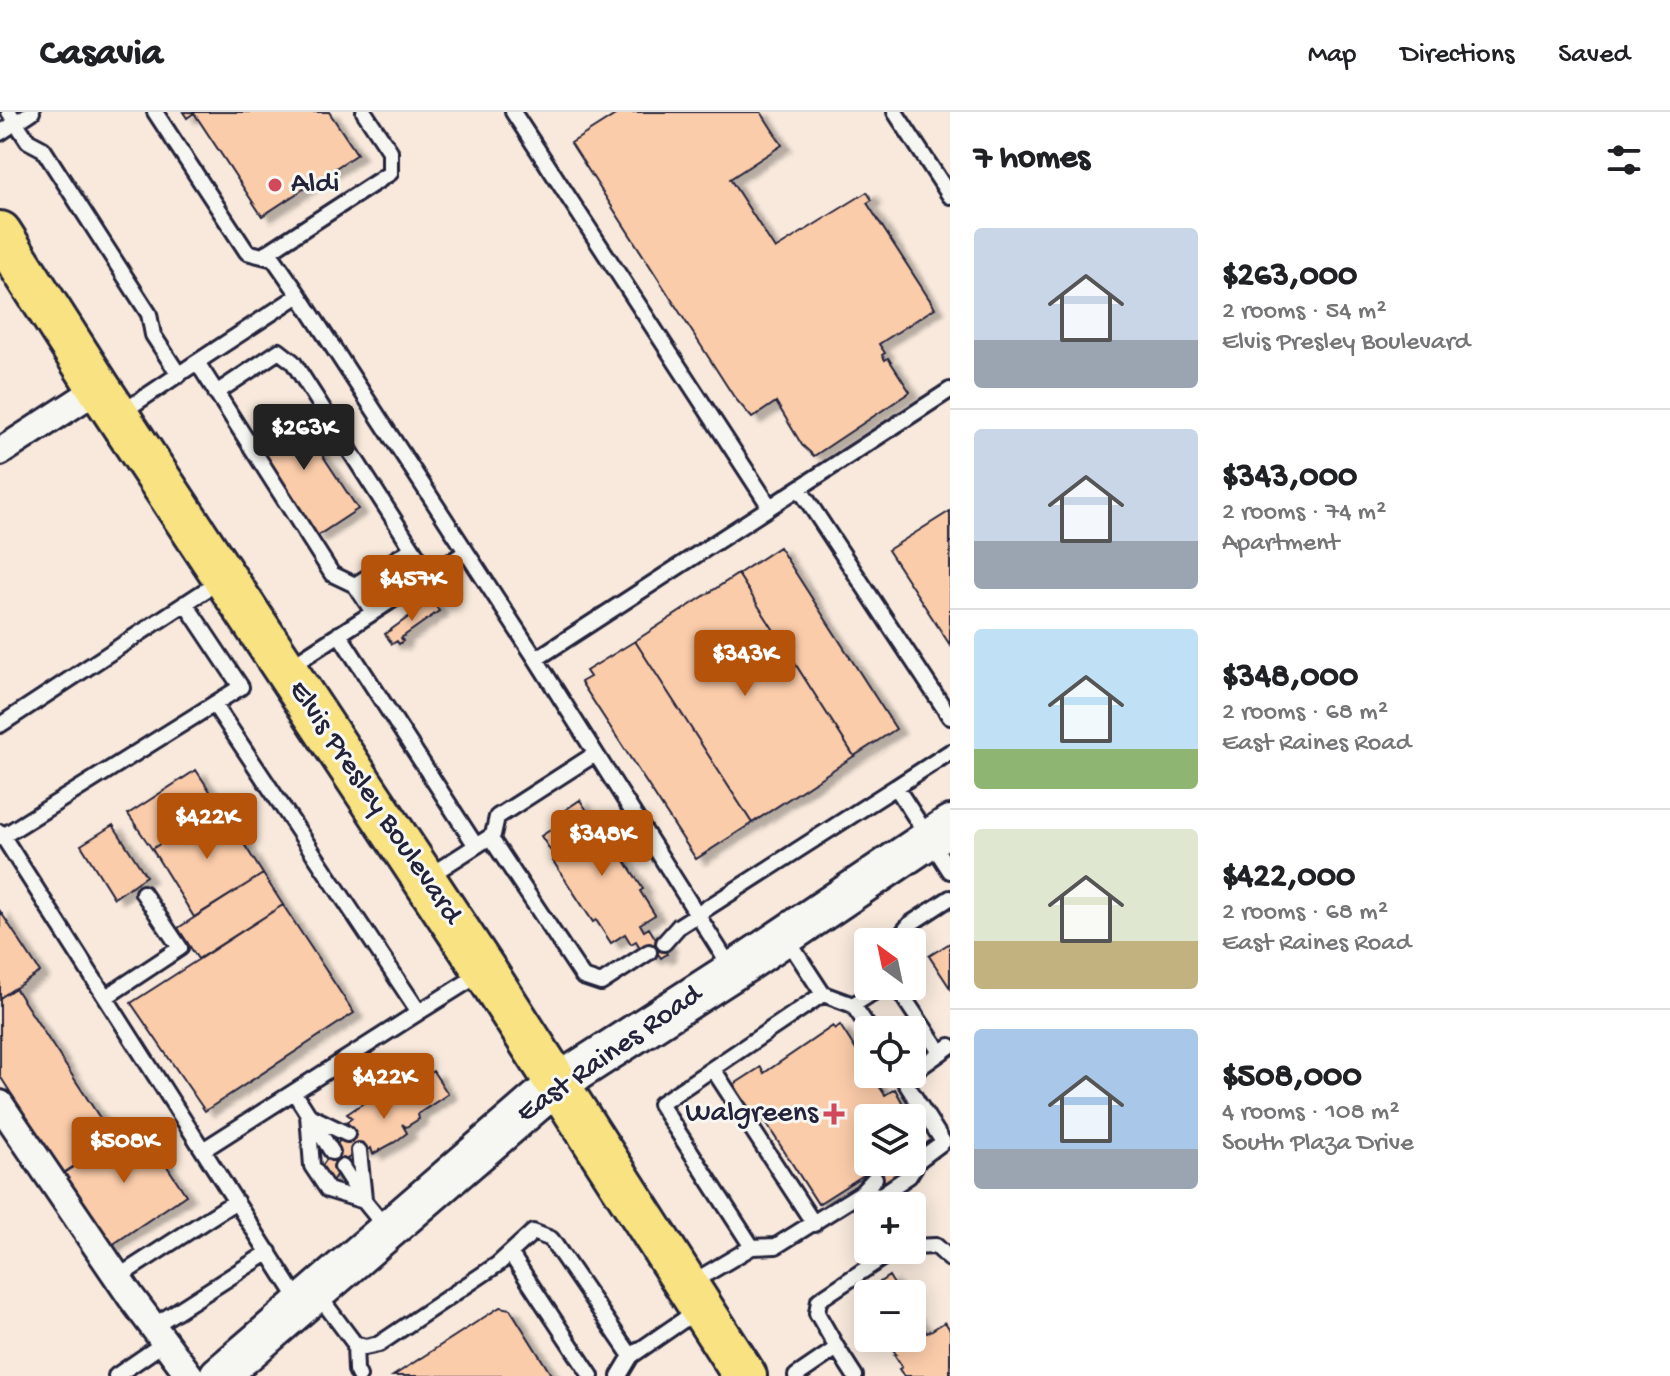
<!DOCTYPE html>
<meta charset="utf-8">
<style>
:root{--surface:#fff;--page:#f6f6f6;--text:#202124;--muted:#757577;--line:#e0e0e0;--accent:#b45309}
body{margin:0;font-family:"Gochi Hand",sans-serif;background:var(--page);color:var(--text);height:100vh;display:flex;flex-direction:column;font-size:30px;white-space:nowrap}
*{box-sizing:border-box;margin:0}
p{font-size:26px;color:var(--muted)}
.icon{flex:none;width:44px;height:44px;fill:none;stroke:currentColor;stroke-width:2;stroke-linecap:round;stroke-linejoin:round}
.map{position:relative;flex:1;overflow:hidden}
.panel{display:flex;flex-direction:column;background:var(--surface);width:720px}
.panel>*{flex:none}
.needle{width:52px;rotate:327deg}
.controls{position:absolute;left:854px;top:816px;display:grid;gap:16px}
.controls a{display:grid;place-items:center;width:72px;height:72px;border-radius:8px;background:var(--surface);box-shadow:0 4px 20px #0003;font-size:40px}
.price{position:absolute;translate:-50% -68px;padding:0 18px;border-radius:8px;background:var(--accent);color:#fff;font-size:26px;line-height:52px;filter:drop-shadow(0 2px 4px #0008)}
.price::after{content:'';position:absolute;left:50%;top:48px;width:24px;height:18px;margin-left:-12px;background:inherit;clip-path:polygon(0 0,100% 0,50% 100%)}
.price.current{background:#222;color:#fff}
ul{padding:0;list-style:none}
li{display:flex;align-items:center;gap:24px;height:200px;padding:0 24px}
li+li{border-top:2px solid var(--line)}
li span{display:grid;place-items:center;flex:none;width:224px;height:160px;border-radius:8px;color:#555}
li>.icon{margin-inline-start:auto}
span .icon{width:96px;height:96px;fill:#fffc;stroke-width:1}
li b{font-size:34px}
h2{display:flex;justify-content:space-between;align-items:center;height:96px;padding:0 24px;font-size:34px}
header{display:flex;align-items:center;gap:48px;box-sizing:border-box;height:112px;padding:0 40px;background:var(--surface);border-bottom:2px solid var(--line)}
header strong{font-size:38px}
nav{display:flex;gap:44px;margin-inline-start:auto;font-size:28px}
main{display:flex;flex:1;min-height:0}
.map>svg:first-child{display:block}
.building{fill:#fbccaa;stroke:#22223b;stroke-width:2;filter:url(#shadow)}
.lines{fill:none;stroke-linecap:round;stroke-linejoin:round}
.lane-casing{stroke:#22223b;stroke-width:20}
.street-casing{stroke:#22223b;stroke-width:32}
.secondary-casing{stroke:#22223b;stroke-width:44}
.primary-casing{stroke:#22223b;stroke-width:48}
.lane{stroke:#f6f6f2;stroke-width:14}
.street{stroke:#f6f6f2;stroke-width:26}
.secondary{stroke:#f6f6f2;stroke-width:38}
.primary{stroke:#f8e281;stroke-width:42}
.poi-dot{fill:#d1495b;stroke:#f6f6f2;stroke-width:3}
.labels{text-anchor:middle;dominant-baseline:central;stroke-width:6;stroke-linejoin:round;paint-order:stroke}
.poi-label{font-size:30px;fill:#22223b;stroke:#f6f6f2;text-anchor:start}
.street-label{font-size:30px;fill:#22223b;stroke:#f6f6f2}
</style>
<header>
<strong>Casavia</strong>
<nav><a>Map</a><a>Directions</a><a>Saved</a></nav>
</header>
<main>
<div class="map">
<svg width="950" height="1264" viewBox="0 0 950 1264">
<defs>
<filter id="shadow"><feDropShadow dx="9" dy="5" stdDeviation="2" flood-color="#0004"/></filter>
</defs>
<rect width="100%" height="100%" fill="#f8e9dc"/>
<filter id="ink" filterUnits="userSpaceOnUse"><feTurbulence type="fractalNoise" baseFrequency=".0125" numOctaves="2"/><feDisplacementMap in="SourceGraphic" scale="16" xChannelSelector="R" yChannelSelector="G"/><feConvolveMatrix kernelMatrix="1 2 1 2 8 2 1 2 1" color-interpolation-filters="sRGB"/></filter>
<g filter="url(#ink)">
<path class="building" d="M183 0H329L357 42 262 104 194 1 187 6Z
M620 0H761L782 33 730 67 775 137 867 80 872 88 867 91 935 196 879 232 885 241 882 243 885 248 888 246 910 280 814 344 802 333 776 290 752 306 734 285 571 31Z
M284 297 290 306 295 302 358 397 317 424 254 328 265 321 259 313Z
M950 399V533L888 438Z
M779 435 896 617 854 644 738 462Z
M738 462 854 644 752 711 635 529Z
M432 488 439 499 401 526 403 529 399 532 397 529 392 532 385 522Z
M635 529 752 711 696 747 581 570 590 565 586 559Z
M196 658 219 693 152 737 128 702Z
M580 688 607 729 619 721 631 738 622 744 643 777 640 779 655 803 640 812 644 819 649 816 655 826 660 823 668 835 664 838 667 842 661 846 658 842 653 846 642 839 636 829 631 832 625 822 611 831 596 808 593 810 553 749 556 747 541 724 558 713 553 706Z
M219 693 263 762 194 805 152 737Z
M113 713 146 764 114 786 81 733Z
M263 762 283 793 198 847 178 816Z
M283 793 354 901 205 999 131 891Z
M0 799 40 860 0 886Z
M950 831V876L929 844Z
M15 876 115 1029 62 1062 0 964V886Z
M840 913 868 957V962H871L885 983 895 977 908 1001 902 1006H868V1050H896L902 1059 880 1073 870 1059 818 1092 759 1000 753 1005 733 973 761 955 764 961 833 914 835 917Z
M433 959 448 982 418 1002 419 1007 406 1015 402 1012 407 1021 395 1030 373 1042 371 1036 366 1039 365 1035 347 1047 330 1072 320 1057 342 1025 353 1018 347 1010 352 1006 347 1002 380 980 383 984 398 975 403 978Z
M139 1012 186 1083 109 1135 62 1062Z
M889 1164 900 1182H868V1200L858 1185Z
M500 1195 510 1197 552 1264H393Z
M912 1200 927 1221 945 1210 950 1218V1264H904L899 1257 902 1255 894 1243 896 1242 885 1226H912Z"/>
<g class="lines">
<defs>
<path id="lane" d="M9 0 28 29 43 37 149 202 153 223 179 263
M155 0 247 140 274 147 299 183 536 547 731 856
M513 0 770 395 950 278
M895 0 950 84
M0 21 32 0
M262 144 390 61V39L364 0
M197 250 299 183
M216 281 279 239 293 250 430 464
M121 301 197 250 332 462 355 473 373 500
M799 376 950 605
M355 473 412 437
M185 491 241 575 214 592
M339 522 476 734
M536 547 770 395
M289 555 466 440
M0 613 221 468
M950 640 896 675 950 759
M0 720 301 1192
M490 725 583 865 601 871 649 840
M0 726 214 592 419 900 203 1038
M429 764 493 723 497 705 595 642
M785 824 823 882 853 893 870 918
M895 830 910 812 950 786
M664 831 679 814 896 675
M896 874 940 940
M106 885 180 836 143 781
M853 893 883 874
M419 900 483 860
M713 957 814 1112
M912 961 950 934
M294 980 332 1040
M308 1003 312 1054 328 1078 364 1089
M308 1003 347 1022
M359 1039 364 1087
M897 1051 903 1050
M342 1055 364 1089 386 1116
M861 1081 875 1066
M752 1135 660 992 823 882
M912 1135 936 1134 950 1147
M510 1141 591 1264
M118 1165 236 1089
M691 1171 752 1135 776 1134 861 1081 881 1083 909 1064 919 1048 943 1030 900 962
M316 1180 355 1232 365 1235 379 1232 498 1152 533 1120 551 1127 631 1244 698 1198
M152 1215 269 1140
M355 1232 356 1258 359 1264
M837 1236 855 1264
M116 1264 164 1231
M619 1264 631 1244
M796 1264 837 1236 817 1201 819 1188 894 1138"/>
<path id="street" d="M0 340 99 276
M0 992 131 1185 190 1264"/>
<path id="secondary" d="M219 1264 557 972 745 851 950 713"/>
<path id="primary" d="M0 121 99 276 485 859 745 1264"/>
</defs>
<use href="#lane" class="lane-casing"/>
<use href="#street" class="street-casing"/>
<use href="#secondary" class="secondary-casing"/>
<use href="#primary" class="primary-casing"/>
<use href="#lane" class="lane"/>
<use href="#street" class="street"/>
<use href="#secondary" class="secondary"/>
<use href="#primary" class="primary"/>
</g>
</g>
<g class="poi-dot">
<circle cx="275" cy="73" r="8"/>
<path d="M830 990h8v8h8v8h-8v8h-8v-8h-8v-8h8z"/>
</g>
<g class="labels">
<g class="poi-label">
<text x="291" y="73">Aldi</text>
<text x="818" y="1002" text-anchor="end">Walgreens</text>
</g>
<g class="street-label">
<text transform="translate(374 691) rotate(56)">Elvis Presley Boulevard</text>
<text transform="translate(610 943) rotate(-35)">East Raines Road</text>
</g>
</g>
</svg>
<div class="controls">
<a><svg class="needle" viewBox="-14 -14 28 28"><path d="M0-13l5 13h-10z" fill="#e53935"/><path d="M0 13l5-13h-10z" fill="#757577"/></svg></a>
<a><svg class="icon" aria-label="locate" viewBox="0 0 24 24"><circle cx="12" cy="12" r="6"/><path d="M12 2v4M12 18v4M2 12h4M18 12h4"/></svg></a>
<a><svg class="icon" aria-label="layers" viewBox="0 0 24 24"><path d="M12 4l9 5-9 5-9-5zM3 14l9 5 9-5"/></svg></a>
<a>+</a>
<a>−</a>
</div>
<b class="price current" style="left:304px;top:360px">$263K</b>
<b class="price" style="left:412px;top:511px">$457K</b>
<b class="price" style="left:745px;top:586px">$343K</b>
<b class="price" style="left:207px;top:749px">$422K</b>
<b class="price" style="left:602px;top:766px">$348K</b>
<b class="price" style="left:384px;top:1009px">$422K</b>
<b class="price" style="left:124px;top:1073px">$508K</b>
</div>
<section class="panel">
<h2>7 homes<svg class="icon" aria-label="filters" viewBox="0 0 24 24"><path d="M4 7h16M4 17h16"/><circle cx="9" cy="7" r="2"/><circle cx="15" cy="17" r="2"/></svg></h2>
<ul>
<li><span style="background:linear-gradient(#c9d6e8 70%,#9aa5b1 0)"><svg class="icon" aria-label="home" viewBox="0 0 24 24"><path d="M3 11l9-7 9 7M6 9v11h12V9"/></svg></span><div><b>$263,000</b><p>2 rooms · 54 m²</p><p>Elvis Presley Boulevard</p></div></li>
<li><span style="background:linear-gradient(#c9d6e8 70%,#9aa5b1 0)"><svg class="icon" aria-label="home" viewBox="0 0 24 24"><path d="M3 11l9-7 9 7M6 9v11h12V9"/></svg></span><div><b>$343,000</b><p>2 rooms · 74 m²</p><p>Apartment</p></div></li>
<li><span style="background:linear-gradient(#bfe0f5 75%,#8fb573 0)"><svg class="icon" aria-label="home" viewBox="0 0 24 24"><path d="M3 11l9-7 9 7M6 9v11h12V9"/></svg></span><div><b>$348,000</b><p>2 rooms · 68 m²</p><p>East Raines Road</p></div></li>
<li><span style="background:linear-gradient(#dfe7d0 70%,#c2b280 0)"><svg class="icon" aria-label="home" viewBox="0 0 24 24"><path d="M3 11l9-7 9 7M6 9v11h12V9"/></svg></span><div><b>$422,000</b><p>2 rooms · 68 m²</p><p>East Raines Road</p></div></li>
<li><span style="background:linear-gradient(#a9c7e8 75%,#9aa5b1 0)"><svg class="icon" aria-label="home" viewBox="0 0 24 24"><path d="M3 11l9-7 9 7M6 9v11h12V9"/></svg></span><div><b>$508,000</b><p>4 rooms · 108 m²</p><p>South Plaza Drive</p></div></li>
</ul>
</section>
</main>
